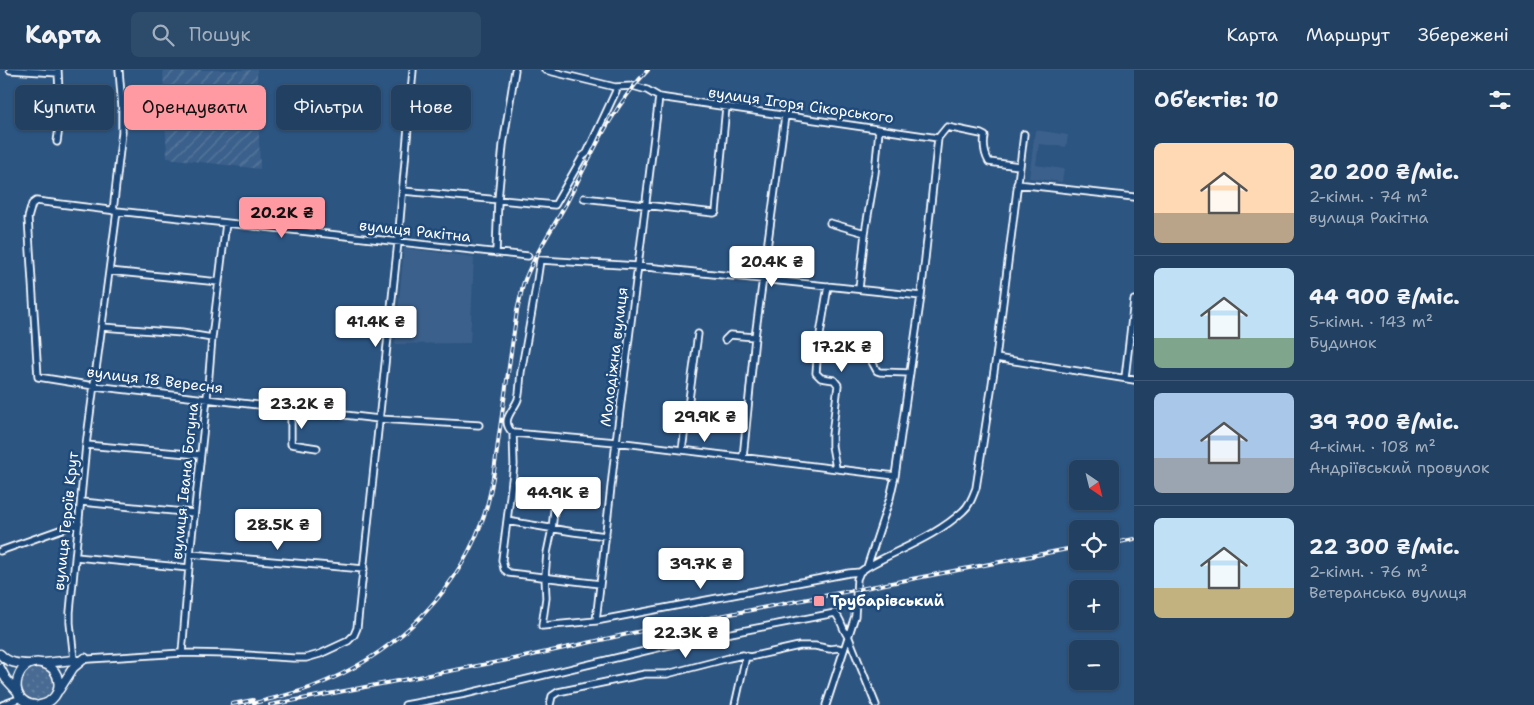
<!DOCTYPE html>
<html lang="uk">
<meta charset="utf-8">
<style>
:root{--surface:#214062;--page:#2d4b6b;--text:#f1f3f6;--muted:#a2afbe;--line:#3e5977;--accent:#ff9aa2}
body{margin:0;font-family:"Shantell Sans",sans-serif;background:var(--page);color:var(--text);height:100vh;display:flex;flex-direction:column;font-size:19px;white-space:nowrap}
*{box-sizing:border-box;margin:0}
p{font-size:16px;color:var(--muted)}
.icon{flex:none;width:28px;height:28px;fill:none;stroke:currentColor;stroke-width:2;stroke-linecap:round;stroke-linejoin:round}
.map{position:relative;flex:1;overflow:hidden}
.side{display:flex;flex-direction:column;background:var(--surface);width:400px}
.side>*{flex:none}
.guide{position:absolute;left:15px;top:15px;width:475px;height:45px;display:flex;gap:10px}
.needle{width:32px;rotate:145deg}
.tools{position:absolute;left:1069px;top:390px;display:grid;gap:10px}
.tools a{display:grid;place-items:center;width:50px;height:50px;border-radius:8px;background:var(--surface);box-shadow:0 1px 4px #0004,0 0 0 1px var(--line);font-size:25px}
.price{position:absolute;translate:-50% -42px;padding:0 11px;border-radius:5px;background:#fff;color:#222;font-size:16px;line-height:32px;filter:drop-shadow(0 1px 2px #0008)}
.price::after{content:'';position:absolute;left:50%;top:30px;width:15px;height:11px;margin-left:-8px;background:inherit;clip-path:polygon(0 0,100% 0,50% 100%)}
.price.current{background:var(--accent);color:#111}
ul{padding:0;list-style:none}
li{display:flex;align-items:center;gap:15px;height:125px;padding:0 20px}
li+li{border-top:1px solid var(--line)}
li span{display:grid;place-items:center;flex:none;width:140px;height:100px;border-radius:8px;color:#555}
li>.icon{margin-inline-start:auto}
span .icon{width:60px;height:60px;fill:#fffc;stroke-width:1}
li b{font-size:21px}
h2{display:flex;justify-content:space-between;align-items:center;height:60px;padding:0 20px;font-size:21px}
.chip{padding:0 18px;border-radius:8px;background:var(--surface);box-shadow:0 1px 4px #0004,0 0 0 1px var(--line);font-size:18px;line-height:45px}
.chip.current{background:var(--accent);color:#111}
header{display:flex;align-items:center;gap:30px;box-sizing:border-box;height:70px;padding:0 25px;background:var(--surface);border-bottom:1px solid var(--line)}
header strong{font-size:24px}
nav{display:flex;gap:28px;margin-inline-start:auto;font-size:18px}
.search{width:350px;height:45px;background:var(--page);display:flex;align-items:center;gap:12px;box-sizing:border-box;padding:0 18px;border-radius:8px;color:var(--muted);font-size:19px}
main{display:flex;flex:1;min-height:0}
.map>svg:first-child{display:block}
.built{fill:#3b618b}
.industrial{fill:url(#industrial-furrows)}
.grass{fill:url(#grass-dots);stroke:#a4b5c8}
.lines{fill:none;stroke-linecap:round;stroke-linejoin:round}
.minor-casing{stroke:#fff;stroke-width:9}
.secondary-casing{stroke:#fff;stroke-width:11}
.minor{stroke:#1f4a7a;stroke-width:5.5}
.secondary{stroke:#1f4a7a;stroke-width:8}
.rail-casing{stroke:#fff;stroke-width:4}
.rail{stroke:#1f4a7a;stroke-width:2;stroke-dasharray:5.5;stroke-linecap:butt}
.poi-dot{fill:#ff9aa2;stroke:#1f4a7a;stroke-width:2}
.labels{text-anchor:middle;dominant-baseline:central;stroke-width:5;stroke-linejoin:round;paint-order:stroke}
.street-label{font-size:15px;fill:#fff;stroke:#1f4a7a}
.poi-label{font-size:15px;font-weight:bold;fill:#fff;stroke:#1f4a7a;text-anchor:start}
</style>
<header>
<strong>Карта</strong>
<div class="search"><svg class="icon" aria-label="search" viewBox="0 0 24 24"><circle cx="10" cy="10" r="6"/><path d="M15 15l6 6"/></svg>Пошук</div>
<nav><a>Карта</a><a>Маршрут</a><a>Збережені</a></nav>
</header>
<main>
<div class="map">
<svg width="1134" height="635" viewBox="0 0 1134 635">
<defs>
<pattern id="industrial-furrows" width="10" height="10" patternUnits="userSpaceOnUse" patternTransform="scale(1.25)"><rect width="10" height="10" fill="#3b618b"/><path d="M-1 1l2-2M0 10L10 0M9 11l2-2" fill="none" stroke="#58799c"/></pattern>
<pattern id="grass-dots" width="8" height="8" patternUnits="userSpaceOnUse" patternTransform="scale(1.25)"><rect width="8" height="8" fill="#486b92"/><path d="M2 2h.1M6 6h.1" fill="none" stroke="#6381a2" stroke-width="1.8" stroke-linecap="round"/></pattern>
</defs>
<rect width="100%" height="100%" fill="#2c5582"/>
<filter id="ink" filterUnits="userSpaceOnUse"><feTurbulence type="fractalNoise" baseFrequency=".02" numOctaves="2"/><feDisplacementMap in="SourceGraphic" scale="10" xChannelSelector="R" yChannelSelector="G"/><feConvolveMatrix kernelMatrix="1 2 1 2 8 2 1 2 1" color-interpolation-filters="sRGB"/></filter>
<g filter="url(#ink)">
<path class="built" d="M1035 60 1068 65 1066 77 1039 74 1036 95 1064 99 1062 112 1029 108Z
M404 178 474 187 470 273 395 274Z"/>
<path class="industrial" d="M163 0H257L260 99 167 88Z"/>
<path class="grass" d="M21 614a17 17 0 1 1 34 0a17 17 0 1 1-34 0Z"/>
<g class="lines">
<defs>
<path id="minor" d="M10 0 58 3
M545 0 615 17 633 16 647 20 659 27 938 68
M57 72C61 48 59 25 58 0
M1017 114 1134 127
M403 121 555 135 583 86 587 83 616 21 615 17
M584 128 714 143 716 142 726 37
M113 141 122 62V37L119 0
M117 141 86 375 70 542V553L74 590 182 583 230 584 293 588H306L320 584 348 571 354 565 357 558 398 172 413 0
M830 153 865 163
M496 183 498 130 503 75 515 0
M109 201 219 212
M828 216 818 277 816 303 821 308 834 310 838 315 832 365V376L836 398
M859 219 865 163 875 103 879 60
M102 257 182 263 212 268
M725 270 730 265 755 267
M996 288 1134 310
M871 290 877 301 880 302 910 303
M1125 308 1134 230
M291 338V374L317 378
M479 355 379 349 94 316 38 307 28 148 32 134 36 131 117 141 528 186
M513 363 616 372 895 406
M86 375 200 385
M682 380 698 264
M743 388 755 267 785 46
M557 413 552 459 547 483 545 506 546 528 542 556 596 551 849 503 860 502
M82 432 194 443
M507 451 574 462 606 466
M0 481 79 453
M190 484 364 499
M76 487 189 498
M867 497 890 428 895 406 921 226 938 68 947 57 981 64 985 66C983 76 984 83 989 92L1019 96
M600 514 509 503 504 499 502 490 514 395 513 363C499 350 514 341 518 329 520 322 520 309 521 302 528 264 535 227 540 190L637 196 921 226
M596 551 616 372 659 27
M182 583 190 484 207 328 212 268 226 153
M2 635 21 628
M405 635 465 624 674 574 835 543C842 550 842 560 849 568L876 635
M550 635 552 626 558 622 645 604H667L729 588 743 585 750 587 799 576H815L830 579 838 578 844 580
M735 635 746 586
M826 635 855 546 857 509 860 502 867 497C897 480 937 466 963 441 970 435 973 426 976 418L996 288 1024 64"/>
<path id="secondary" d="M0 584C8 593 18 594 29 594
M44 593 74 590
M0 598 6 609 17 621
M59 620 73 598 85 588
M35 635C2 631 18 581 47 595 53 598 57 603 58 610 61 622 52 633 40 635"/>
</defs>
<use href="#minor" class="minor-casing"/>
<use href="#secondary" class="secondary-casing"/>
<use href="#minor" class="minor"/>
<use href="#secondary" class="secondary"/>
<defs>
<path id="rail" d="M1110 474 1134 469
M232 634 253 630
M247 635C268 629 291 625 312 617 389 588 452 530 481 454 492 426 495 394 499 365 505 324 511 283 517 241 519 233 521 224 523 215 533 186 552 160 566 134 590 88 612 37 648 0
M270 635 524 587 637 562 1078 477"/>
</defs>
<use href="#rail" class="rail-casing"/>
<use href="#rail" class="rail"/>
</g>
</g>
<rect class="poi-dot" x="813" y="525" width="12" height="12" rx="2.5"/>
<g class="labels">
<g class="street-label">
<text transform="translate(801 35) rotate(8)">вулиця Ігоря Сікорського</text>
<text transform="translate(415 161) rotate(6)">вулиця Ракітна</text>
<text transform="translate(614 287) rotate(-83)">Молодіжна вулиця</text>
<text transform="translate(155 310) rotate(7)">вулиця 18 Вересня</text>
<text transform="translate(185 411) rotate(-84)">вулиця Івана Богуна</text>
<text transform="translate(66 451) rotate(-84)">вулиця Героїв Крут</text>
</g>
<g class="poi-label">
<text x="830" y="531">Трубарівський</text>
</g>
</g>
</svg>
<div class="tools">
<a><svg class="needle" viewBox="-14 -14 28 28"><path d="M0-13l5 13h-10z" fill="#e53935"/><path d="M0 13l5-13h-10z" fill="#a2afbe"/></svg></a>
<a><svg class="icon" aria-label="locate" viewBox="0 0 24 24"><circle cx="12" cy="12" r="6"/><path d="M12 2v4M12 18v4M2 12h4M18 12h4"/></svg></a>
<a>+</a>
<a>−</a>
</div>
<b class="price current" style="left:282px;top:169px">20.2K ₴</b>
<b class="price" style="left:772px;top:218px">20.4K ₴</b>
<b class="price" style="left:376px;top:278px">41.4K ₴</b>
<b class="price" style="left:842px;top:303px">17.2K ₴</b>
<b class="price" style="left:302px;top:360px">23.2K ₴</b>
<b class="price" style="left:705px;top:373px">29.9K ₴</b>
<b class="price" style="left:558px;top:449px">44.9K ₴</b>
<b class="price" style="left:278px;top:481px">28.5K ₴</b>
<b class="price" style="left:701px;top:520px">39.7K ₴</b>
<b class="price" style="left:686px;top:589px">22.3K ₴</b>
<div class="guide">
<a class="chip">Купити</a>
<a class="chip current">Орендувати</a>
<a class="chip">Фільтри</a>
<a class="chip">Нове</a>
</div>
</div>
<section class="side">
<h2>Об’єктів: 10<svg class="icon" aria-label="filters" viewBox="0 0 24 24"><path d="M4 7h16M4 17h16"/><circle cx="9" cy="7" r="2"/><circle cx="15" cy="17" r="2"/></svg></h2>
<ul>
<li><span style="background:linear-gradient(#ffd9b3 70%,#b9a48a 0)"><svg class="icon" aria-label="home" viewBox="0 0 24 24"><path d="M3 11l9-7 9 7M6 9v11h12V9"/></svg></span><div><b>20 200 ₴/міс.</b><p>2-кімн. · 74 m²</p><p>вулиця Ракітна</p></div></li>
<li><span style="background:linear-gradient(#bfe0f5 70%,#7fa58c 0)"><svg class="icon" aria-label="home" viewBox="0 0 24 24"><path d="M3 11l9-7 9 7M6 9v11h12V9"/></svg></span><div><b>44 900 ₴/міс.</b><p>5-кімн. · 143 m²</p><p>Будинок</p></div></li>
<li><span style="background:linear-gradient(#a9c7e8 65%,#9aa5b1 0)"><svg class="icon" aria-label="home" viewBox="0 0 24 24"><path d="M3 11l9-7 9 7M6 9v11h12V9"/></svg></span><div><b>39 700 ₴/міс.</b><p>4-кімн. · 108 m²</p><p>Андріївський провулок</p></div></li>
<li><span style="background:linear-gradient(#bfe0f5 70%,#c2b280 0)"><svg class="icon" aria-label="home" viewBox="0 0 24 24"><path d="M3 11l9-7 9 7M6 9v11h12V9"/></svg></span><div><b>22 300 ₴/міс.</b><p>2-кімн. · 76 m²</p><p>Ветеранська вулиця</p></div></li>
</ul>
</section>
</main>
